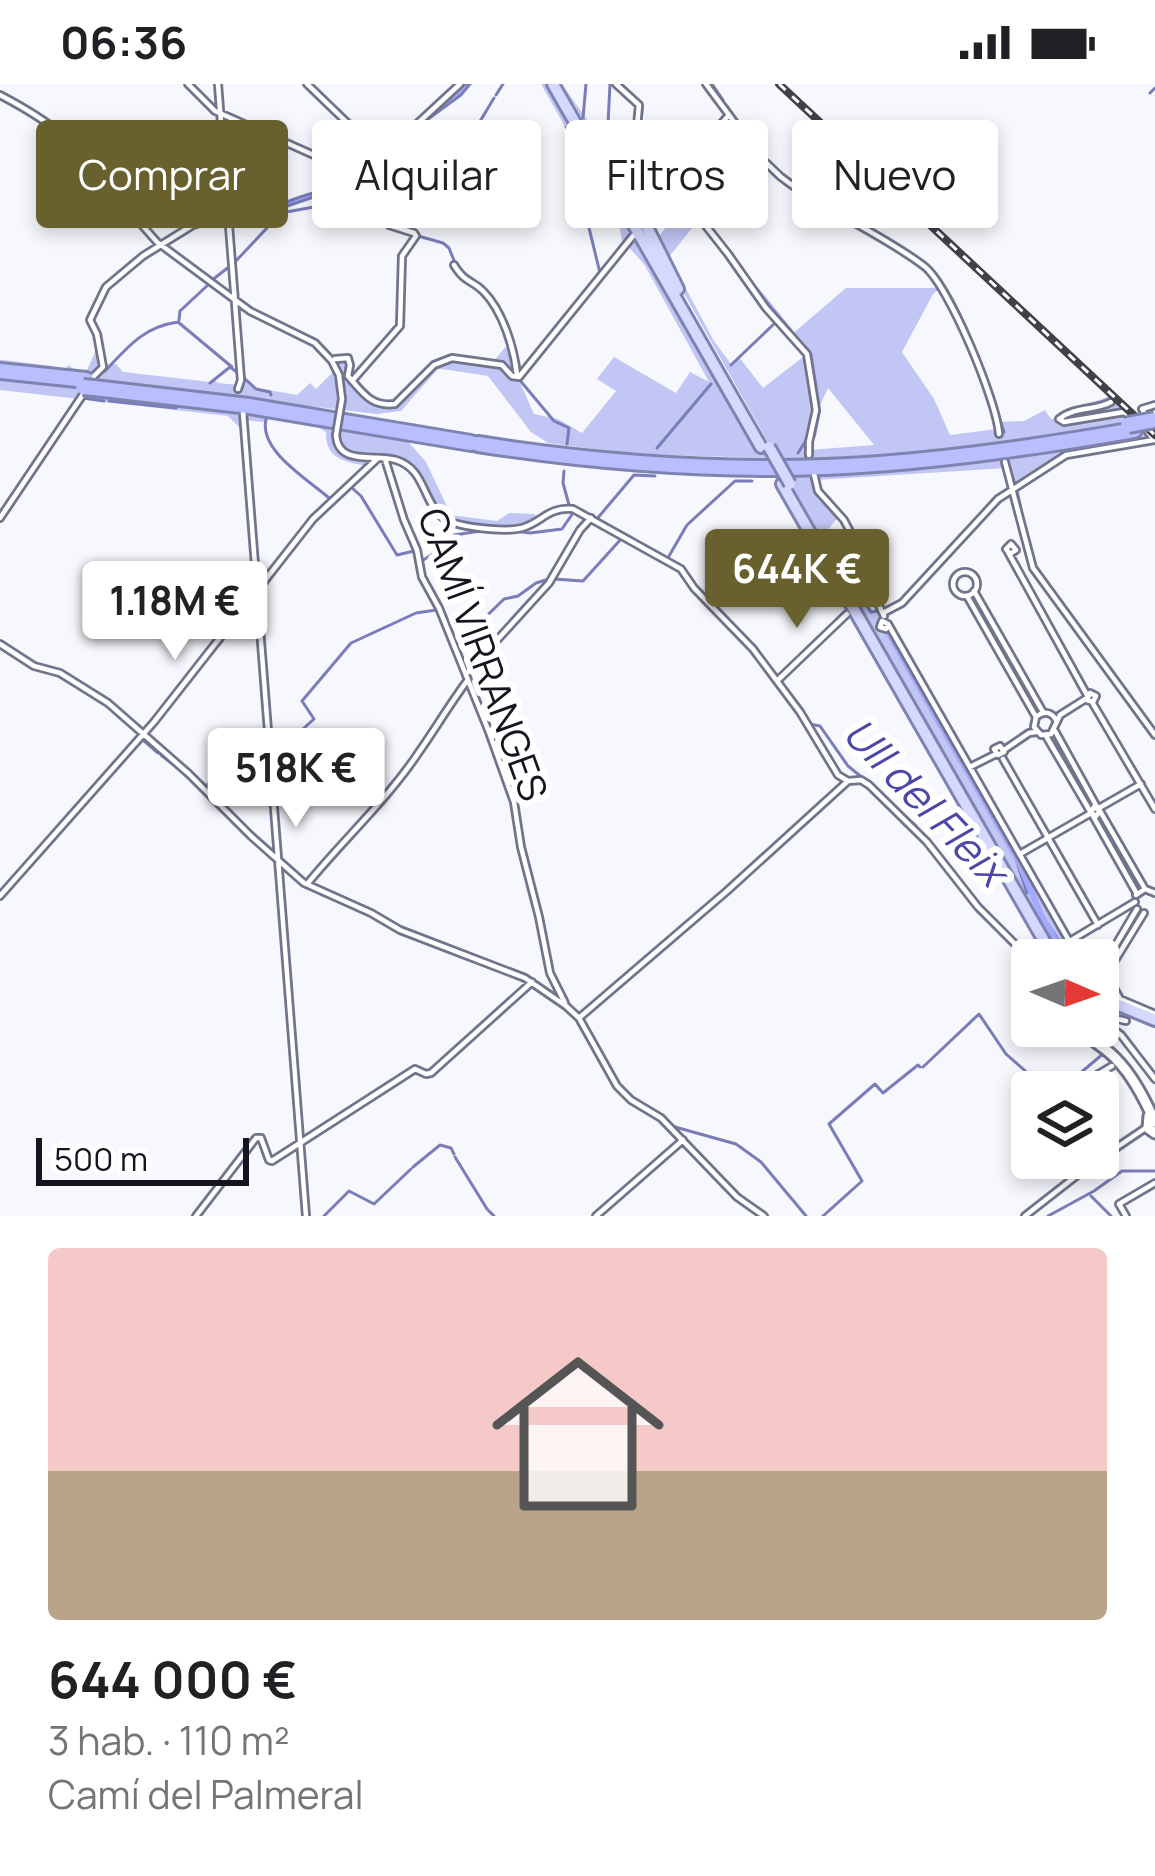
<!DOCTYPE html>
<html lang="es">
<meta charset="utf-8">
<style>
:root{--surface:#fff;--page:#f6f6f6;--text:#202124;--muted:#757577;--line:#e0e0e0;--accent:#68602d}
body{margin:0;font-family:Manrope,sans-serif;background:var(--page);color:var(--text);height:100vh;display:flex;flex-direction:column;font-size:45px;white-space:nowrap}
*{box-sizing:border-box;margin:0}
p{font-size:39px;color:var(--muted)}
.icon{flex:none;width:66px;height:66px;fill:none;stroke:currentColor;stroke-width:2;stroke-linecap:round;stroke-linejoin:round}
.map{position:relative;height:1132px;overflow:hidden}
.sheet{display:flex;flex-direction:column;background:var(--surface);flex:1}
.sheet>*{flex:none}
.guide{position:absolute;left:36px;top:36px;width:1083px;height:108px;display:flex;gap:24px}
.needle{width:78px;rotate:92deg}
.controls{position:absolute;left:1011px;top:855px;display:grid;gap:24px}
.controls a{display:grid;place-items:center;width:108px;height:108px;border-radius:12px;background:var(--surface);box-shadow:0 6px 18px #0003;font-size:60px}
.scale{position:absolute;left:36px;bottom:30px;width:213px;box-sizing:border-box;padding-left:12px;border:6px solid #14151e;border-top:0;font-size:33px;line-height:42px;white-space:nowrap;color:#14151e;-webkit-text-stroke:9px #fff;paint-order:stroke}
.price{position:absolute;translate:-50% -102px;padding:0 27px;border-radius:12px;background:#fff;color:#222;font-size:39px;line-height:78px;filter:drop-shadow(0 3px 6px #0008)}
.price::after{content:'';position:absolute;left:50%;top:72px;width:36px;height:27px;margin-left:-18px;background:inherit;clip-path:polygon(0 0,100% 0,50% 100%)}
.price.current{background:var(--accent);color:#fff}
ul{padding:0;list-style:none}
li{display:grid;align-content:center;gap:24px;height:636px;padding:0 48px}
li+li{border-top:3px solid var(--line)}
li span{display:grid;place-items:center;height:372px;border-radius:12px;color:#555}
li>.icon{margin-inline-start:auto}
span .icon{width:216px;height:216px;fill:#fffc;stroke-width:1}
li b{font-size:51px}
.chip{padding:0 42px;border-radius:12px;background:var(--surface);box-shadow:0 6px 18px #0003;font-size:42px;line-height:108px}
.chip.current{background:var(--accent);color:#fff}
.status{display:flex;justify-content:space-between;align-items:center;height:84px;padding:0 60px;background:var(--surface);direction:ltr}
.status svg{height:33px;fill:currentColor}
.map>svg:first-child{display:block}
.green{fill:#c1c6f5;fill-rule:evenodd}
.water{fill:#a4a9fd;stroke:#797dba;stroke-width:3}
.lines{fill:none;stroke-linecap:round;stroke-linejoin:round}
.stream{stroke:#797dba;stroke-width:3}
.canal{stroke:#a4a9fd;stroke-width:6}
.street-casing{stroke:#71748b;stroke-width:10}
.secondary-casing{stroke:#71748b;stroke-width:15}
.primary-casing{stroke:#7f83b0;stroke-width:16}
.highway-casing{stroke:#7f83b0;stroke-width:20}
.street{stroke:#fff;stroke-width:4.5}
.secondary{stroke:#fff;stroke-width:9}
.primary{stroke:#d5d8ff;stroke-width:10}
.highway{stroke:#b9beff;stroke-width:14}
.rail-casing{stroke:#404149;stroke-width:8}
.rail{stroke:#fff;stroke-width:3;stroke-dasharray:9;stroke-linecap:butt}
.street-bridge-casing{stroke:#71748b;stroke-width:10;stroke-linecap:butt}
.primary-bridge-casing{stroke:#7f83b0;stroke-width:16;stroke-linecap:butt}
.highway-bridge-casing{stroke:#7f83b0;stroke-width:20;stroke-linecap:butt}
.street-bridge{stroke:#fff;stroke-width:4.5}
.primary-bridge{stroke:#d5d8ff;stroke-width:10}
.highway-bridge{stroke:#b9beff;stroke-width:14}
.labels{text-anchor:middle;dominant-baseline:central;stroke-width:12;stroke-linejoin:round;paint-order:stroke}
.street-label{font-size:39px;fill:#14151e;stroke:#fff}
.water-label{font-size:42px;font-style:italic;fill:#4c48a8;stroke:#fff}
</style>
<div class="status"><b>06:36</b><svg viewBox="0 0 49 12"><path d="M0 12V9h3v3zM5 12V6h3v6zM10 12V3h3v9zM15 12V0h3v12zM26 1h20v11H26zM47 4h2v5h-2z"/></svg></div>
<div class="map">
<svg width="1155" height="1132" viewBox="0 0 1155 1132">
<rect width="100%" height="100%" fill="#f7f8fd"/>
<path class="green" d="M541 0H552L767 374 633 370 548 359 531 348 488 292 442 285H438L401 327 377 330 0 286V276H3L52 282 65 287 68 281 74 285 87 286 99 260 105 281 116 280 123 288 210 298 214 295 218 299 238 301 240 288 257 304 297 311 310 299 316 305 332 289 323 266 332 277 340 273 349 277 348 293 371 318 392 322 436 280 456 274 492 279 509 259 517 292 534 330 558 335 582 349 616 307 597 295 614 273 676 309 690 288 709 298 644 180 622 156 618 137Z
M562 0 590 40 643 127 654 131 653 142 659 153 685 115 700 134 669 173 714 257 731 280 739 273 763 304 807 270 791 251 846 204H940L933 210 902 268 934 315 950 351 997 345 998 338 1024 337 1045 326 1051 335C1063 334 1065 328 1075 323 1087 318 1099 318 1110 311L1139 337 940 367 778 376 633 119ZM828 304 874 361 809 366 816 330Z
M0 295 173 314 405 354 426 378 451 431 497 437 509 429 534 430 539 435C517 448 457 448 438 429 437 427 430 413 429 412 417 388 403 379 378 374L363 390 362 381C342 377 325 373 326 348L319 344 269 335 263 338 245 336V349L228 332 0 306Z
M1147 346 1154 356 1066 371 1014 405 1007 384 816 396 817 407 840 431 826 448 861 516H864L871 527 880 526 878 521 884 523 897 520 947 469 904 517 882 530 878 542 890 549 1078 876H1063L783 386 1088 356Z"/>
<path class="water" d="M461 0H470L461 11 420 41 354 107 334 106 258 132 196 143 140 177 108 204 94 230 93 239 100 251 105 282 92 239 93 230 108 202 151 168 206 137 249 132 300 113 363 94Z"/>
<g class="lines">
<path class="stream" d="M712 0 723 16
M1150 9 1155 4
M496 11 503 0
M727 22 753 60
M583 34 586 0
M566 43 578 64
M603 62 607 60 610 0
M580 68 582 72 581 111 600 189 588 204
M461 69 494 14
M799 103 842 129
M375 111 418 74 438 95 458 72
M379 127 386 141 390 143
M418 152 443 159 449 164 455 179
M235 178 281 129 341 118 363 101 371 111
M211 197 230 182
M179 236 180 227 209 200
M731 281 775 239
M105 287C128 263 143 243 178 238L232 283
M519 289 533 272
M244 294 256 305 270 308 271 311
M518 294 554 337 569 344 567 360
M210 299 230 283 238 289
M109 317 176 324
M995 321 1004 348
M267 332C255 364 306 394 329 414L333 413
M69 335 83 314 104 317
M60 341 71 324
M657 364 711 300
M798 369 805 358
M1008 379 1015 401
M564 387 563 399 569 421 580 427
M351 403 361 412 397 471 414 467 416 469
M1017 407 1027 453
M11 422 40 378
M318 428 329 416
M596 436 634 391 655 392
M0 437 9 426
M612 444 682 483
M514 447 530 449 562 445 573 429
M669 472 687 441 735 397H752
M420 478 446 462 454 451 481 447
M554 495 583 497 622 454
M259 498 296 453
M861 519 864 517 871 528 878 527
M234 531 249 511
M731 539 749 558
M887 548 1015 772 1027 809
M220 551 233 533
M820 552 843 529
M457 561 504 515 518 512 536 499 549 495
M781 590 818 553
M809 640 820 642 848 682 864 695
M142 655 158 669
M161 671 187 691 213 718
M273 672 314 635 302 617 351 559 416 529 436 526
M205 703 244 663 261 680 267 677
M87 718 136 662
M889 718 915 741 940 771
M215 720 234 739
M236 741 247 751
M27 785 48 761
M287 787 301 800 320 809
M1026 790 1042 831 1063 863
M1021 864 1032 876
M485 876 525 891 552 909 556 907 560 915
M604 983 611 998
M923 983 979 930 1006 970 1049 1008
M612 1000 623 1011
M1058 1008 1104 969
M675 1043 736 1060 761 1078 791 1114
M455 1073 487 1125 494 1132
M413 1083 440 1061 451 1064 454 1070
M1091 1112 1111 1132
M792 1115 806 1132
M324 1132 349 1107 374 1120 411 1085
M823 1132 862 1097 829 1040 875 1000 883 1009 918 981 920 983
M1048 1132 1094 1107 1122 1087H1155"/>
<path class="canal" d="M619 0 641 22 638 53 646 67
M756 206 810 272 818 327 813 352
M828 415 849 442
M868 480 877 514
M888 548 961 677
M962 678 1018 776 1041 831 1067 876
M1110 940 1123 950 1134 964"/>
<defs>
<path id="street" d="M188 0 215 27 354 89 362 90
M218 0 241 296 238 305
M307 0 363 54 374 82
M616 0 639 21 636 53 639 62 658 81 728 170 766 224 807 270 816 326 809 358V371
M706 0 761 74 781 93C825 127 879 148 924 182 949 201 997 318 999 350
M0 11C40 32 92 63 100 110L126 123 157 158 250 227 315 259 332 277 339 291 342 315
M363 90 460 0
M650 129 684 81 729 31
M454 181C466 200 471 195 483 207 503 227 514 264 517 291
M335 275 348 274 350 281 348 292C363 309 371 323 395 320L434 281 452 274 502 281 512 292 519 293 633 152
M92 294 103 283 97 250 90 236 106 203 143 172 193 141 208 136 228 134
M352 297 400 242 402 172 416 152 414 149 389 141 363 90
M1111 318C1094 327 1075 322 1059 335L1064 338 1124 328 1137 336
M243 328 306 1132
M1147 334 1142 325 1155 321
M336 351C338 382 374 370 396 376 425 385 422 415 441 432 453 444 506 448 522 444 543 438 547 423 573 425L681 485 694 504 753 565 800 628 838 691 848 697 861 696 869 701 927 758 978 823 1021 866 1032 891
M385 375 404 436 417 466 422 493 439 524 489 648 514 718 521 763 539 833 550 889 565 919
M1005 378 1033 484 1155 651
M814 390 818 407 844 436 865 476 874 511 884 532
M0 434 84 309
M1011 460 1016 466 1010 470 1006 465Z
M1008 468 1087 611
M953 500a12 12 0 1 1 24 0a12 12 0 1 1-24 0Z
M974 507 1043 628
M967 512 1036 633
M883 529 902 519 998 415 1066 371 1154 356 1145 344
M882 537 888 540 886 545 880 543Z
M888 540 1080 876
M0 560 34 582 60 589 108 619 189 690 251 752 304 799 371 829 400 846 525 894 566 922 579 934 617 1002 631 1016 661 1034 737 1113 764 1132
M468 588 549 499 580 446 591 434
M778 596 847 530
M1090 609 1096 612 1093 618 1087 616Z
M1092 618 1155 725
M1056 636C1051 627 1043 627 1036 633L1034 643 1041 651 1051 650 1060 631 1087 614
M1055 647 1097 723
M1046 652 1090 727
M1000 662 1004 668 998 671 994 665Z
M1004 666 1029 649 1036 648
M1003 675 1098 841
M970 683 996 670
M1094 723 1100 727 1096 732 1091 729Z
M1099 724 1141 700
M1100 727 1145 805
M1093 732 1137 810
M1020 770 1091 729
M308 799C344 755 387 716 419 668 435 645 450 620 467 597
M1136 811 1145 805 1155 809
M0 812 154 638 313 435 378 374
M1070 857 1135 818
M1098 891 1137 825
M1107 891 1120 915 1155 930
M1100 901 1144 829
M579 934 727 807 848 697
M1126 937 1110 933 1105 939 1121 951 1155 995
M1068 1008 1112 982
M1098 1072H1104L1144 1045
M196 1132 256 1054H261L269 1076 272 1077 415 985 426 990 431 989 532 898
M596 1132 683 1056
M1025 1132 1080 1089 1090 1074
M1126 1132 1119 1120 1155 1099"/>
<path id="secondary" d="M1079 942C1090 958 1105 962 1117 976 1133 992 1146 1018 1155 1038
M1149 1032 1148 1044 1155 1049"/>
<path id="primary" d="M553 0 761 363
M602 70 637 127 643 132 650 129 646 135 647 143 678 205
M782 400 1055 876
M1098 905C1107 915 1107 927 1098 937
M1104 915 1155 936"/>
<path id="highway" d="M0 287 86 296
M94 304 249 322 471 359
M478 360C593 378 708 387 825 383 929 379 1032 364 1134 346"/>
</defs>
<use href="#street" class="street-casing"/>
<use href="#secondary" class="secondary-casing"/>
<use href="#primary" class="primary-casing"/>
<use href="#highway" class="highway-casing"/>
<use href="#street" class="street"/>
<use href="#secondary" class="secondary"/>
<use href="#primary" class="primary"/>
<use href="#highway" class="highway"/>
<defs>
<path id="rail" d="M779 0 1155 351"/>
</defs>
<use href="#rail" class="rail-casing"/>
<use href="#rail" class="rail"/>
<defs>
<path id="street-bridge" d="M336 351 342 315"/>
<path id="primary-bridge" d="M769 363 790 400"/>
<path id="highway-bridge" d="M83 303 94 304
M1128 341 1155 336"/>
</defs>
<use href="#street-bridge" class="street-bridge-casing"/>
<use href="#primary-bridge" class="primary-bridge-casing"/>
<use href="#highway-bridge" class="highway-bridge-casing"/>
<use href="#street-bridge" class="street-bridge"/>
<use href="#primary-bridge" class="primary-bridge"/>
<use href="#highway-bridge" class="highway-bridge"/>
</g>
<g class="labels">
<g class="street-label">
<text transform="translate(484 570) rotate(70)">CAMÍ VIRRANGES</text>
</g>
<g class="water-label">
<text transform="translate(926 717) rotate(46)">Ull del Fleix</text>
</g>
</g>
</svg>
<div class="controls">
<a><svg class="needle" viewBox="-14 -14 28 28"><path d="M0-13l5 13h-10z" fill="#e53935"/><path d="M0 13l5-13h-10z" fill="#757577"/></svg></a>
<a><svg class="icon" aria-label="layers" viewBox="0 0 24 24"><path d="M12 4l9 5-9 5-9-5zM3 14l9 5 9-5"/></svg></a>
</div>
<div class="scale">500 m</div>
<b class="price current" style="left:797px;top:547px">644K €</b>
<b class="price" style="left:175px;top:579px">1.18M €</b>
<b class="price" style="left:296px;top:746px">518K €</b>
<div class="guide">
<a class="chip current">Comprar</a>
<a class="chip">Alquilar</a>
<a class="chip">Filtros</a>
<a class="chip">Nuevo</a>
</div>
</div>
<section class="sheet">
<ul>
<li><span style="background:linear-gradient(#f6c9c9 60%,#b9a48a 0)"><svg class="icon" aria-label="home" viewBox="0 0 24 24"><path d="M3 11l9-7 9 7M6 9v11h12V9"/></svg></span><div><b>644 000 €</b><p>3 hab. · 110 m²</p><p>Camí del Palmeral</p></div></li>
</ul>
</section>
